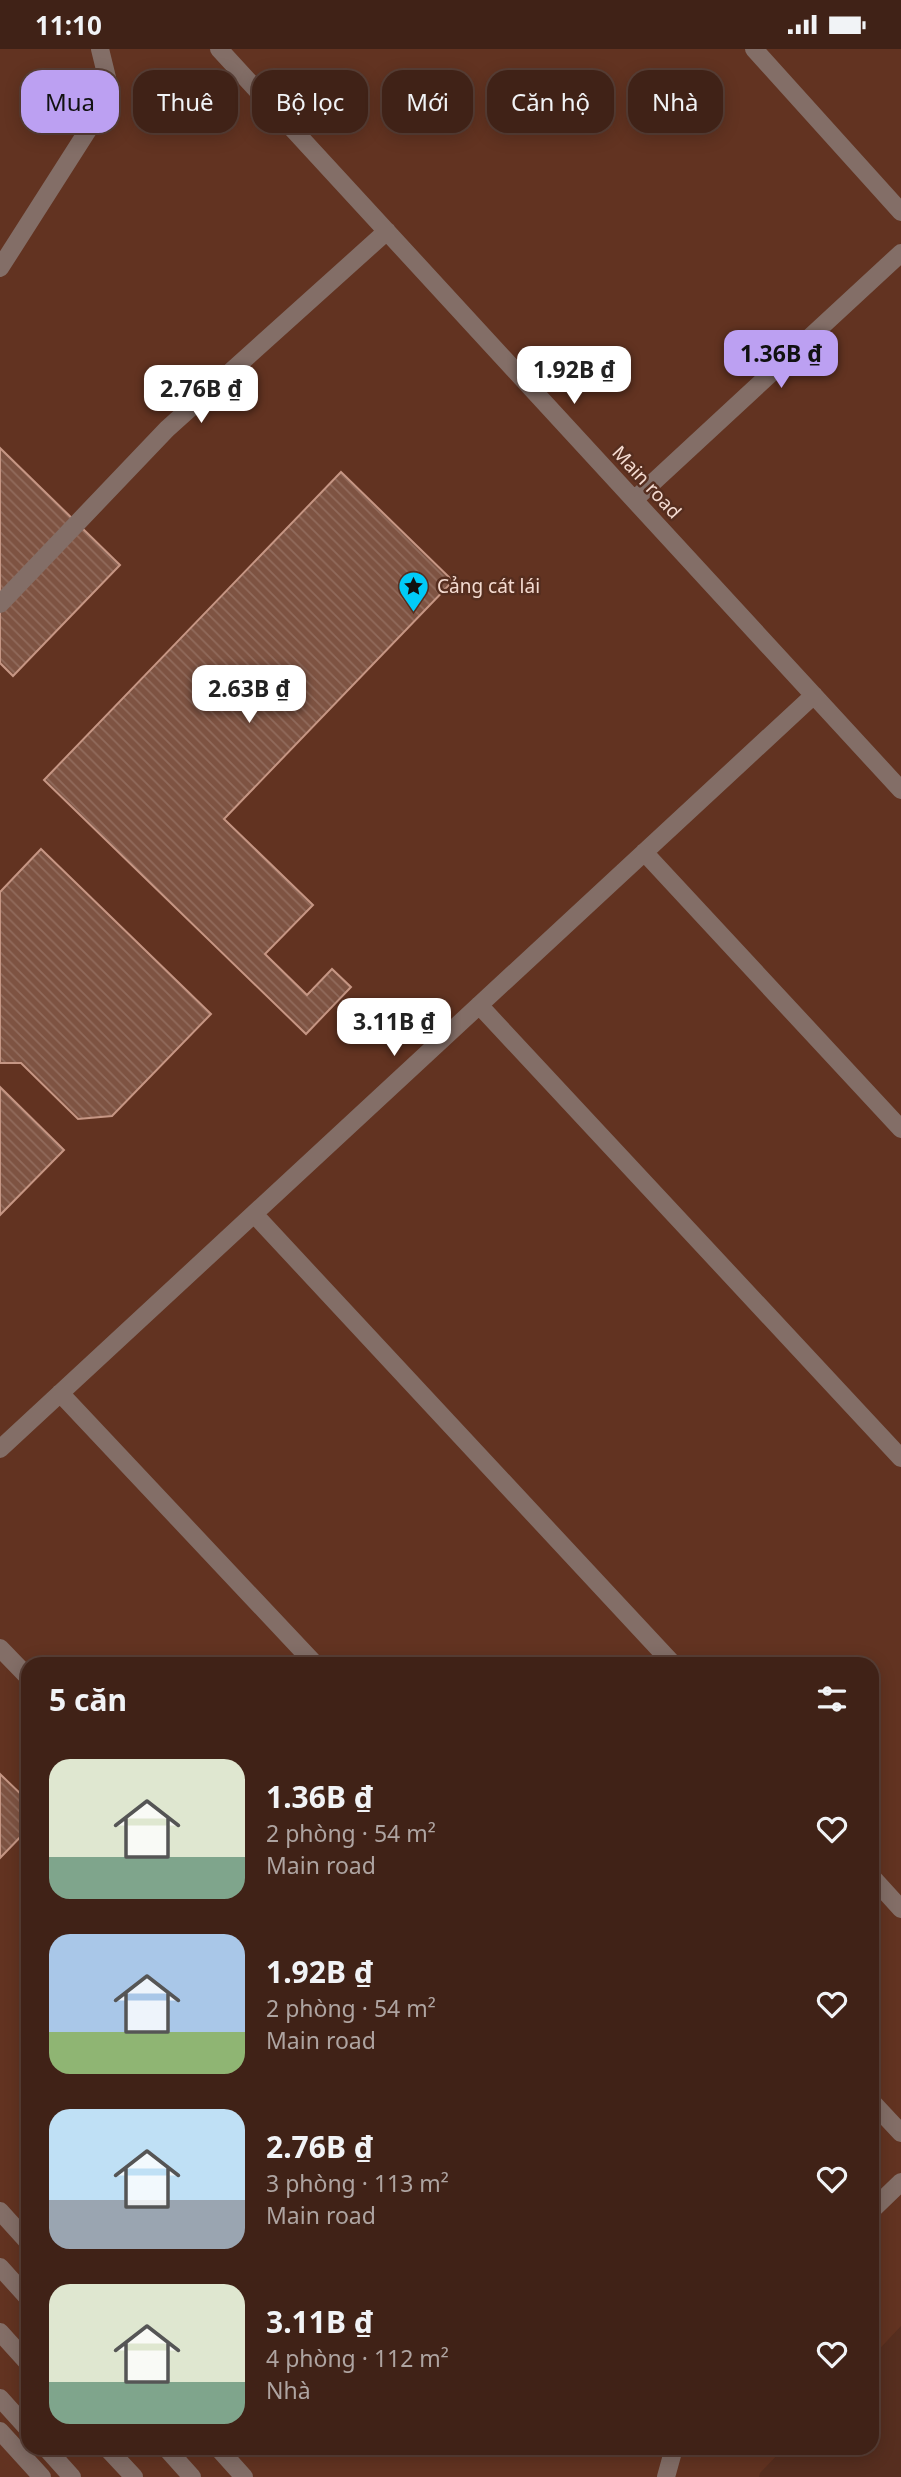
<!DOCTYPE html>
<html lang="vi">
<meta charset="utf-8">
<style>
:root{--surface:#402217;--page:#4b2f24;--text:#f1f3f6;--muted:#aea4a1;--line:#593f36;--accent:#bca0f2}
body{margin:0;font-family:"Noto Sans",sans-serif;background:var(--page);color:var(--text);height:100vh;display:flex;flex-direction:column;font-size:26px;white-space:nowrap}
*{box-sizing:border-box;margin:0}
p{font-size:23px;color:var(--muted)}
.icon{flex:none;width:38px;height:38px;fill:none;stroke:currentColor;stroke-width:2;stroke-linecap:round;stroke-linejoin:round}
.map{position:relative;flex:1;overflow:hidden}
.side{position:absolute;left:21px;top:1608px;width:858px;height:798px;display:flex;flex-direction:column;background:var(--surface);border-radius:21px;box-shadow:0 4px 18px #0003,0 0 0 2px var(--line)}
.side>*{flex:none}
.banner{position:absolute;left:21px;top:21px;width:859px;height:63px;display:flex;gap:14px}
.price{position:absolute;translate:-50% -60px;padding:0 16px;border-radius:14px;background:#fff;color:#222;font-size:23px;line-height:46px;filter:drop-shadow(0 2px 4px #0008)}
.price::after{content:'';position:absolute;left:50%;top:42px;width:21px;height:16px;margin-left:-10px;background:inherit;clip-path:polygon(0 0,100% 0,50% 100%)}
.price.on{background:var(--accent);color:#111}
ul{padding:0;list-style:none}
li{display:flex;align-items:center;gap:21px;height:175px;padding:0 28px}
li span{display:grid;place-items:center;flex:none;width:196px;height:140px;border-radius:21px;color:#555}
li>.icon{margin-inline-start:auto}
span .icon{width:84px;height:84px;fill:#fffc;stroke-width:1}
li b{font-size:30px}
h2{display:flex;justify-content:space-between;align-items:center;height:84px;padding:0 28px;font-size:30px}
.tag{padding:0 24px;border-radius:21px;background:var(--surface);box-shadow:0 4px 18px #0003,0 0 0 2px var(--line);font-size:24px;line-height:63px}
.tag.on{background:var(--accent);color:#111}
.status{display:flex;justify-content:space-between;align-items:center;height:49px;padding:0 35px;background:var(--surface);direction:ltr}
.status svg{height:19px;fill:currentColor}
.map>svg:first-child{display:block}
.built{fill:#623321}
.building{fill:url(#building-back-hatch);stroke:#c69684;stroke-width:2}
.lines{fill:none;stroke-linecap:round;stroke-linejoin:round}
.minor{stroke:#836e67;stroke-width:18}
.labels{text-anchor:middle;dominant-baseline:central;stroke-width:5;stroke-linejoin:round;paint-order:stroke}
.street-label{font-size:19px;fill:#f4dbd1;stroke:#562e1f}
.poi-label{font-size:19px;fill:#f4dbd1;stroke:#562e1f;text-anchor:start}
</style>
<div class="status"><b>11:10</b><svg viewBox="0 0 49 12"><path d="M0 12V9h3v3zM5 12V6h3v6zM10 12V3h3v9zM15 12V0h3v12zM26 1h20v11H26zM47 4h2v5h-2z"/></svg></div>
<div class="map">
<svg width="901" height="2428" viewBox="0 0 901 2428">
<defs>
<pattern id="building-back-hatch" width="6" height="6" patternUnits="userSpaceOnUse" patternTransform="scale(1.75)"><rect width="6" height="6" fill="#7e5342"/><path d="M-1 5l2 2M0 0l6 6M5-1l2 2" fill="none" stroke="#916b5c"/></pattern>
</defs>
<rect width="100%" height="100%" fill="#562e1f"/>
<path class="built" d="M0 0H901V2277L872 2308V1615H28V2399H784L760 2424 759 2428H0Z"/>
<path class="building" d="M0 399 120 516 13 627 0 614Z
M341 423 453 532 224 770 313 856 265 905 307 946 332 920 351 938 306 985 44 731Z
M41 800 211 965 112 1067 78 1070 21 1014H0V843Z
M0 1038 64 1101 0 1166Z
M0 1725 28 1752V1780L0 1809Z"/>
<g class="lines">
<path class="minor" d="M219 0 901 741
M754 0 901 163
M0 219 111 45 100 0
M634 451 901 204
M0 555 167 380 387 182
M644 803 901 1080
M479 956 901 1409
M254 1165 673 1615
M60 1344 315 1615
M0 1400 814 646
M0 1599 28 1628
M872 1828 901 1860
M872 2053 901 2084
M872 2161 901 2133
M0 2162 28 2193
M0 2218 28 2249
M0 2283 28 2314
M0 2349 28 2380
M0 2382 42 2428
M46 2399 72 2428
M107 2399 134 2428
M166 2399 192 2428
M218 2399 244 2428
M666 2428 674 2399"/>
</g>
<defs>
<symbol id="sight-pin" viewBox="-11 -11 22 30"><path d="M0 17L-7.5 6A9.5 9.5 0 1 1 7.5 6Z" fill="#00cbf8" stroke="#562e1f"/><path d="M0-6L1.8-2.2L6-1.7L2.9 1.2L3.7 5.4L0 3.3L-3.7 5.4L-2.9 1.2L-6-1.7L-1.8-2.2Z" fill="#111"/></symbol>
</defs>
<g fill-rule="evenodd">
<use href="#sight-pin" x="396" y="520" width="35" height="47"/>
</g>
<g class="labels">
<g class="street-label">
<text transform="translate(647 433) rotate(47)">Main road</text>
</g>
<g class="poi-label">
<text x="437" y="537">Cảng cát lái</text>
</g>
</g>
</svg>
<b class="price on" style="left:781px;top:341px">1.36B ₫</b>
<b class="price" style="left:574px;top:357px">1.92B ₫</b>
<b class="price" style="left:201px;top:376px">2.76B ₫</b>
<b class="price" style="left:249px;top:676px">2.63B ₫</b>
<b class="price" style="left:394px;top:1009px">3.11B ₫</b>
<div class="banner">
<a class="tag on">Mua</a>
<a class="tag">Thuê</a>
<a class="tag">Bộ lọc</a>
<a class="tag">Mới</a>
<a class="tag">Căn hộ</a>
<a class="tag">Nhà</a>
</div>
<section class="side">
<h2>5 căn<svg class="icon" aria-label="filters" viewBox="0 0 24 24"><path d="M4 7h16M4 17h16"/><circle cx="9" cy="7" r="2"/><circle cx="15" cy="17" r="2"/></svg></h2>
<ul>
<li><span style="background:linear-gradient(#dfe7d0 70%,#7fa58c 0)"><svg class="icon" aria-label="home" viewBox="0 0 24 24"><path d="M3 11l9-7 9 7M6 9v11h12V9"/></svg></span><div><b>1.36B ₫</b><p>2 phòng · 54 m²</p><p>Main road</p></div><svg class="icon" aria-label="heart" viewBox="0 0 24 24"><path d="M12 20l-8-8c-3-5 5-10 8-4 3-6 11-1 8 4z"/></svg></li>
<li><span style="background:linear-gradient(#a9c7e8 70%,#8fb573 0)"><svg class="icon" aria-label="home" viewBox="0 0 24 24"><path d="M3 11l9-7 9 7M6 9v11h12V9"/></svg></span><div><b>1.92B ₫</b><p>2 phòng · 54 m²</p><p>Main road</p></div><svg class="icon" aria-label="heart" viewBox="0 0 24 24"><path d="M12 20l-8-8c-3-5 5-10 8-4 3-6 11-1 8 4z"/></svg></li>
<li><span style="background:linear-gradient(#bfe0f5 65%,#9aa5b1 0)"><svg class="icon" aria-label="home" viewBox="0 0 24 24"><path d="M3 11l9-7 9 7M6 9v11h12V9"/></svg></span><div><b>2.76B ₫</b><p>3 phòng · 113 m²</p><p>Main road</p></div><svg class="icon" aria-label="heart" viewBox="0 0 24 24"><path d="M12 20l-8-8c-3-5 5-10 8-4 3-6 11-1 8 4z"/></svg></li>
<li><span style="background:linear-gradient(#dfe7d0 70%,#7fa58c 0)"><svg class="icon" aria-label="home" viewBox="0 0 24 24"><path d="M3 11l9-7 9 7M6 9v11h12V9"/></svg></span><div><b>3.11B ₫</b><p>4 phòng · 112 m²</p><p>Nhà</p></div><svg class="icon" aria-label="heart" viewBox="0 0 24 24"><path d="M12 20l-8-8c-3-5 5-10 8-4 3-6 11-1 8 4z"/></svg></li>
</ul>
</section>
</div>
